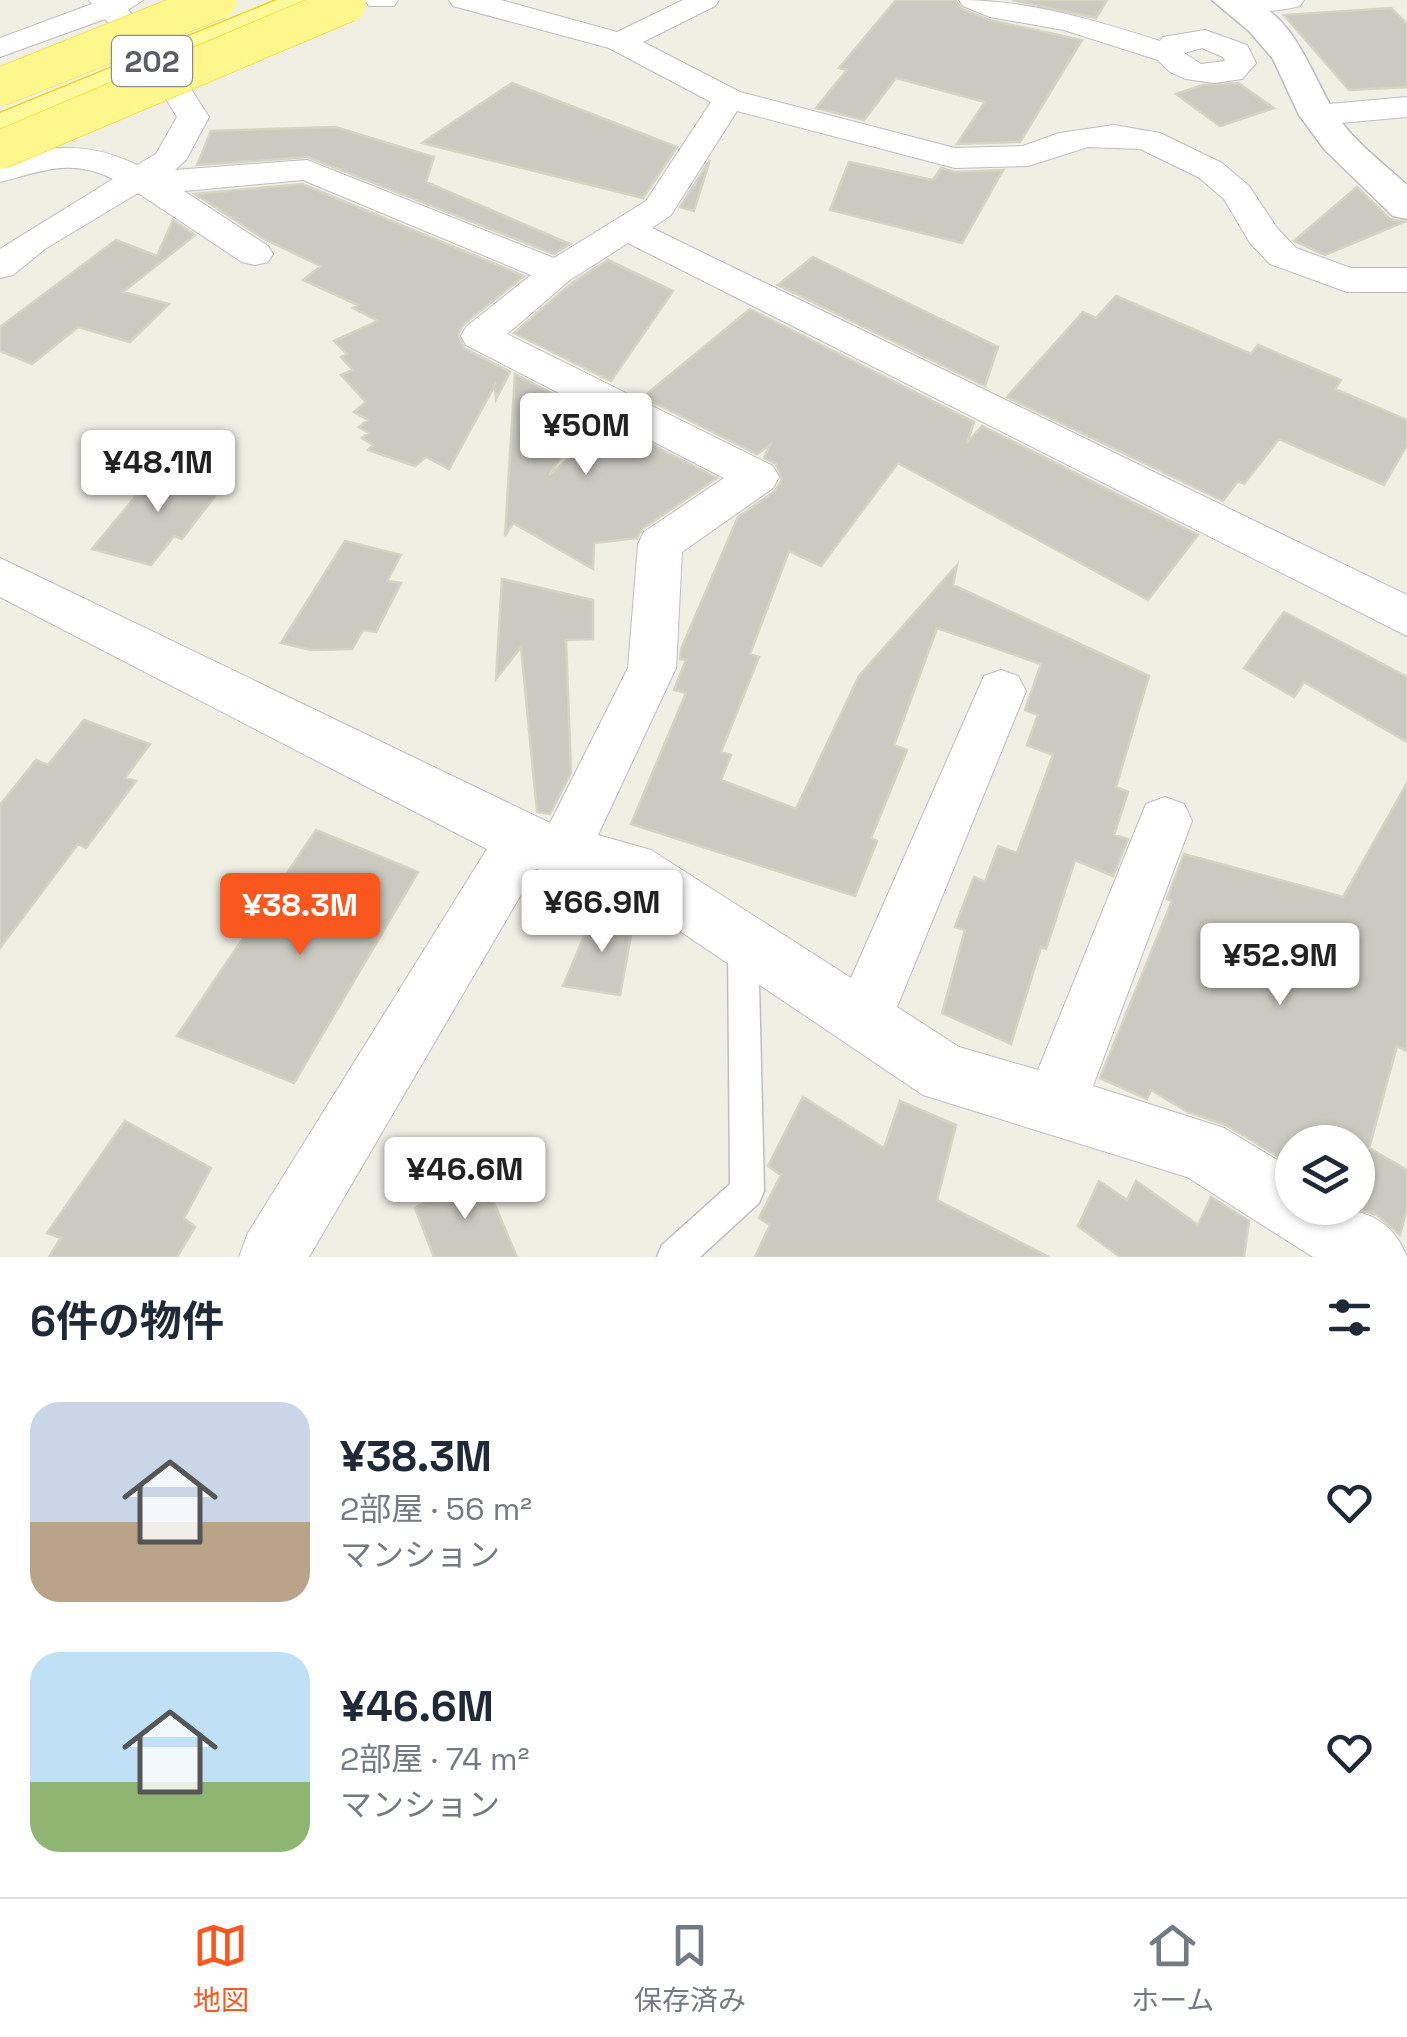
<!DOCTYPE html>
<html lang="ja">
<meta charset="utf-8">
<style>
:root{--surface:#fff;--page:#f2f2f3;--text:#1f2937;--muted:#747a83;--line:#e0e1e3;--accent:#fa571f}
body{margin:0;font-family:"Space Grotesk","Noto Sans JP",sans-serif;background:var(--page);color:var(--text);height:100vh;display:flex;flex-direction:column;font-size:38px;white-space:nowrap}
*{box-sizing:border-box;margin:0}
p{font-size:32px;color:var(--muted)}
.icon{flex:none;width:55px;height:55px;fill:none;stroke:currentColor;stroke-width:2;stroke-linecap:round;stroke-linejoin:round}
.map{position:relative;height:1257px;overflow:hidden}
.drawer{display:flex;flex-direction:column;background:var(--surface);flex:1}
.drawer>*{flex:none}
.buttons{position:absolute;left:1275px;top:1125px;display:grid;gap:20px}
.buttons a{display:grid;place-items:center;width:100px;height:100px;border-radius:50%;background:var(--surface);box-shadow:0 2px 8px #0004;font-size:50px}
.price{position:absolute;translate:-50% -85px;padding:0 22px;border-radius:10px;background:#fff;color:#222;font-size:32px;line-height:65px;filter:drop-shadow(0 2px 5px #0008)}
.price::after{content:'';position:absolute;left:50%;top:60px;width:30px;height:22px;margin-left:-15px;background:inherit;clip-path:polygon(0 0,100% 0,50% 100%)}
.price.current{background:var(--accent);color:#fff}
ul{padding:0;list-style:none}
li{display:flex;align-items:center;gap:30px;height:250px;padding:0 30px}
li span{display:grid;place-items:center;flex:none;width:280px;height:200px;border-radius:30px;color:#555}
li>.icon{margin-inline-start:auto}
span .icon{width:120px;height:120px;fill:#fffc;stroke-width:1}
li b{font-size:42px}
h2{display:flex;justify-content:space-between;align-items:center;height:120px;padding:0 30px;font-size:42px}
.tab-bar{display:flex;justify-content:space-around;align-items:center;height:140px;border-top:2px solid var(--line);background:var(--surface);font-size:28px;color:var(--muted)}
.tab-bar a{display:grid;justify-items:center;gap:5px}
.tab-bar .current{color:var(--accent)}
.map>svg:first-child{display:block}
.building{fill:#cbcac1;stroke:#d5d3c1;stroke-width:2.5}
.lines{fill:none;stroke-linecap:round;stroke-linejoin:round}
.service-casing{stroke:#bcbdc4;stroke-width:3}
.minor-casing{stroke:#bcbdc4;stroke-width:2}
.tertiary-casing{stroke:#bcbdc4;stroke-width:3}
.trunk-casing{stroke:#f4d200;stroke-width:3}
.service{fill:#fff;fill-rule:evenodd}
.minor{fill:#fff;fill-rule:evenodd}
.tertiary{fill:#fff;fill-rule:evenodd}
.trunk{fill:#fefa9b;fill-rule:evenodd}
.motorway-bridge-casing{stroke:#f4d200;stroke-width:39;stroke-linecap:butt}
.motorway-bridge{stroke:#fff68c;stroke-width:38}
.labels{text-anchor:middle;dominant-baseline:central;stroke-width:10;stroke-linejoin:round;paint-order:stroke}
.shield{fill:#fff;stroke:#8d8e94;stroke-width:2.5}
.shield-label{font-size:30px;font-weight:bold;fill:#5c5e66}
</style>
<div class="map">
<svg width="1407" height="1257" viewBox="0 0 1407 1257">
<rect width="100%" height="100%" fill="#f0efe4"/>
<path class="building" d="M896 0H955L962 9 989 20 1082 40 1020 142 957 144 985 102 896 78 864 120 816 108 847 70 839 68Z
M1012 0H1107L1096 18Z
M1391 8 1407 24V87L1349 90 1284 15Z
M512 83 677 147 643 198 422 143Z
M1238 83 1274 108 1220 126 1176 94 1203 85Z
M335 127 434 157 426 182 570 244 554 254 308 157 197 165 211 131Z
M710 160 694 211 680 207Z
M849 162 933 180 941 168 955 172 1003 170 962 243 830 210Z
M302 184 524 276 464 324 458 334 464 348 510 372 496 399 495 385 449 469 426 457 415 466 368 450 373 445 362 438 369 433 359 427 368 420 354 412 366 402 341 375 353 370 341 357 347 354 334 341 378 321 353 308 358 305 303 280 321 266 264 239 195 194Z
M1357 187 1390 219 1404 222 1325 255 1294 241Z
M173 220 195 235 123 292 169 304 130 342 78 327 32 364 0 351V327L116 240 157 256Z
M813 257 998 347 985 386 778 285Z
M608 260 673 291 611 381 514 333 572 283Z
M1116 296 1251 354 1258 345 1341 380 1335 389 1407 420V445L1384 485 1279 439 1244 484 1238 481 1223 501 1007 397 1083 312 1096 318Z
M750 309 974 422 967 443 982 426 1198 535 1148 600 898 463 821 566 789 551 750 654 759 657 721 752 731 755 721 780 796 809 859 676 957 565 953 585 1149 676 1116 787 1128 792 1114 835 1128 839 1113 876 1075 860 1046 949 1041 947 1011 1044 942 1013 965 930 955 927 974 877 985 882 998 846 1017 853 1053 755 1027 745 1038 715 1025 710 1041 664 937 628 894 745 907 750 871 838 877 841 855 896 631 824 686 693 674 690 686 660 680 659 681 649 738 517 775 491 782 479 776 464 764 458 770 445 757 454 643 397Z
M515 374 589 413 549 475 611 424 717 478 642 529 637 538 594 543 593 569 513 523 505 536Z
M164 462 216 481 207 493 215 496 182 539 174 536 151 565 92 549Z
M345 541 401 555 387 581 401 583 376 632 363 630 352 649 311 650 281 643Z
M502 579 593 600V639L566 640 571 773 550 814 537 812 521 647 496 679Z
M1284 612 1407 677V742L1304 682 1294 697 1244 668Z
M84 720 150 744 125 778 136 781 86 848 78 844 0 948V805L36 760 48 765Z
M1407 783V1051L1397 1046 1369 1148 1407 1170V1208L1400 1235 1377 1215 1354 1208H1358V1142H1292V1165L1226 1125 1188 1112 1151 1090 1147 1099 1100 1078 1172 901 1167 899 1184 854 1343 897Z
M316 830 418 872 294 1083 177 1036Z
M594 913 634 919 620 995 563 986Z
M803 1097 884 1148 900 1101 956 1125 937 1200 1049 1257H755L770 1225 759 1218 781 1175 768 1166Z
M125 1121 211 1168 184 1218 195 1227 177 1257H49L61 1238 47 1233Z
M480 1170 517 1257H434L415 1208Z
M1099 1181 1127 1200 1136 1181 1198 1225 1211 1197 1249 1221 1244 1257H1120L1078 1226Z"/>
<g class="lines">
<defs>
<path id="service" d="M743 926 754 931 758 941 764 1191 759 1203 700 1257H657L662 1245 730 1184 728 941 732 931Z"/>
<path id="minor" d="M89 0H143L128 10 168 53 209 117 186 160 175 170 307 160 554 258 646 201 711 102 609 48 453 6 449 0H501L617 32 683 0H719L715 6 643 42 740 92 955 148 1023 146 1059 133 1114 125 1160 133 1222 163 1249 186 1277 228 1296 248 1351 268H1407V292H1347L1270 264 1250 243 1224 199 1198 177 1140 149 1088 147 1028 166 955 168 737 111 671 215 652 228 1407 595V636L628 243 570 280 507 334 773 466 779 477 773 488 682 552 676 668 598 835 651 850 851 978 984 676 1001 670 1018 676 1026 691 897 1007 959 1047 1038 1070 1146 804 1165 797 1184 804 1192 821 1093 1086 1224 1128 1292 1169V1208C1341 1208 1387 1204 1407 1257H1313L1187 1177 923 1095 619 890 536 869 309 1257H239L248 1233 487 849 0 597V558L550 823 628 668 638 544 644 532 724 478 466 345 461 336 466 327 531 275 303 180 184 191 268 246 273 254 268 262 255 265 242 262 138 193 45 249 13 275 0 278V249L113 179C70 158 43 171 0 182V160C49 144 90 142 137 165L156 154 177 117 145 64 105 19 0 57V38L92 4Z
M365 0H398L394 6H369Z
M959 0C1028 0 1094 20 1160 41L1163 37 1205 30 1247 45 1256 63 1242 79 1214 83 1186 79 1170 72 1158 60 1064 30 990 17 963 6ZM1202 48 1223 57 1225 61 1201 64 1184 53Z
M1219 0H1304L1300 6C1277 12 1245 14 1222 8Z
M1407 97V117L1318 125 1307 122 1302 115 1307 108 1318 105Z"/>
<path id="tertiary" d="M1212 0C1224 0 1241 0 1252 1 1296 19 1312 76 1335 113 1353 141 1383 163 1407 185V219L1393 216 1325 150 1299 115 1273 59 1249 31Z"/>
<path id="trunk" d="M277 0H323L318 7 0 137V113Z"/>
</defs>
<use href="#service" class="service-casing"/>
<use href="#minor" class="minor-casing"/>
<use href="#tertiary" class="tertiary-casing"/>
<use href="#trunk" class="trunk-casing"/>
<use href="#service" class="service"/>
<use href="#minor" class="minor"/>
<use href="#tertiary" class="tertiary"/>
<use href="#trunk" class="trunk"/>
<defs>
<path id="motorway-bridge" d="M0 87 218 0
M0 150 347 3"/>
</defs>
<use href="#motorway-bridge" class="motorway-bridge-casing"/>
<use href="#motorway-bridge" class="motorway-bridge"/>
</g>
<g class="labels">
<rect class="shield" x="112" y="36" width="80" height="50" rx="8"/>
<g class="shield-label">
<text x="152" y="61">202</text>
</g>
</g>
</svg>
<div class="buttons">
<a><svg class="icon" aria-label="layers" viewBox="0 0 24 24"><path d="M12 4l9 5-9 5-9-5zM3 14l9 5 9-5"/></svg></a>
</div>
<b class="price" style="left:586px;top:478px">¥50M</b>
<b class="price" style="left:158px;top:515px">¥48.1M</b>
<b class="price" style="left:602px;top:955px">¥66.9M</b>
<b class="price current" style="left:300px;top:958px">¥38.3M</b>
<b class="price" style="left:1280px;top:1008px">¥52.9M</b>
<b class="price" style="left:465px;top:1222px">¥46.6M</b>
</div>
<section class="drawer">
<h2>6件の物件<svg class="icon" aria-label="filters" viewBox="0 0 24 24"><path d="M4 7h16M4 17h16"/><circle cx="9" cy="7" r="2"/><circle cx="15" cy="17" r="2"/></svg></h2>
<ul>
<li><span style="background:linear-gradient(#c9d6e8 60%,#b9a48a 0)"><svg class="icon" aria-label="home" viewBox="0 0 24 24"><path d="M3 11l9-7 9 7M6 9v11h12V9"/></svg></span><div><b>¥38.3M</b><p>2部屋 · 56 m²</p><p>マンション</p></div><svg class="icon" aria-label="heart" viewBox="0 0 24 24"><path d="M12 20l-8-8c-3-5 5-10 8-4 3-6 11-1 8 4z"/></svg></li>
<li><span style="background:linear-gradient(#bfe0f5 65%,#8fb573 0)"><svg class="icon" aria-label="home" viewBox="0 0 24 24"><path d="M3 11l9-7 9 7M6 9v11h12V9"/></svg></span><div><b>¥46.6M</b><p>2部屋 · 74 m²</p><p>マンション</p></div><svg class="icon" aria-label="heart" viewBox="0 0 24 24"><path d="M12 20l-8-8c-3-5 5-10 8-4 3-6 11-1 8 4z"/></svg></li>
</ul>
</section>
<nav class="tab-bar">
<a class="current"><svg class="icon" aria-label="map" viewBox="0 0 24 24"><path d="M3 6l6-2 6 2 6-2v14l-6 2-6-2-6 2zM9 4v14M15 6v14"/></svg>地図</a>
<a><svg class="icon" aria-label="saved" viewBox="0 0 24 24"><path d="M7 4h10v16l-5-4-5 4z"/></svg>保存済み</a>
<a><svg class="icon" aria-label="home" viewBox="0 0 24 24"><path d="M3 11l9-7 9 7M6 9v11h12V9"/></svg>ホーム</a>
</nav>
